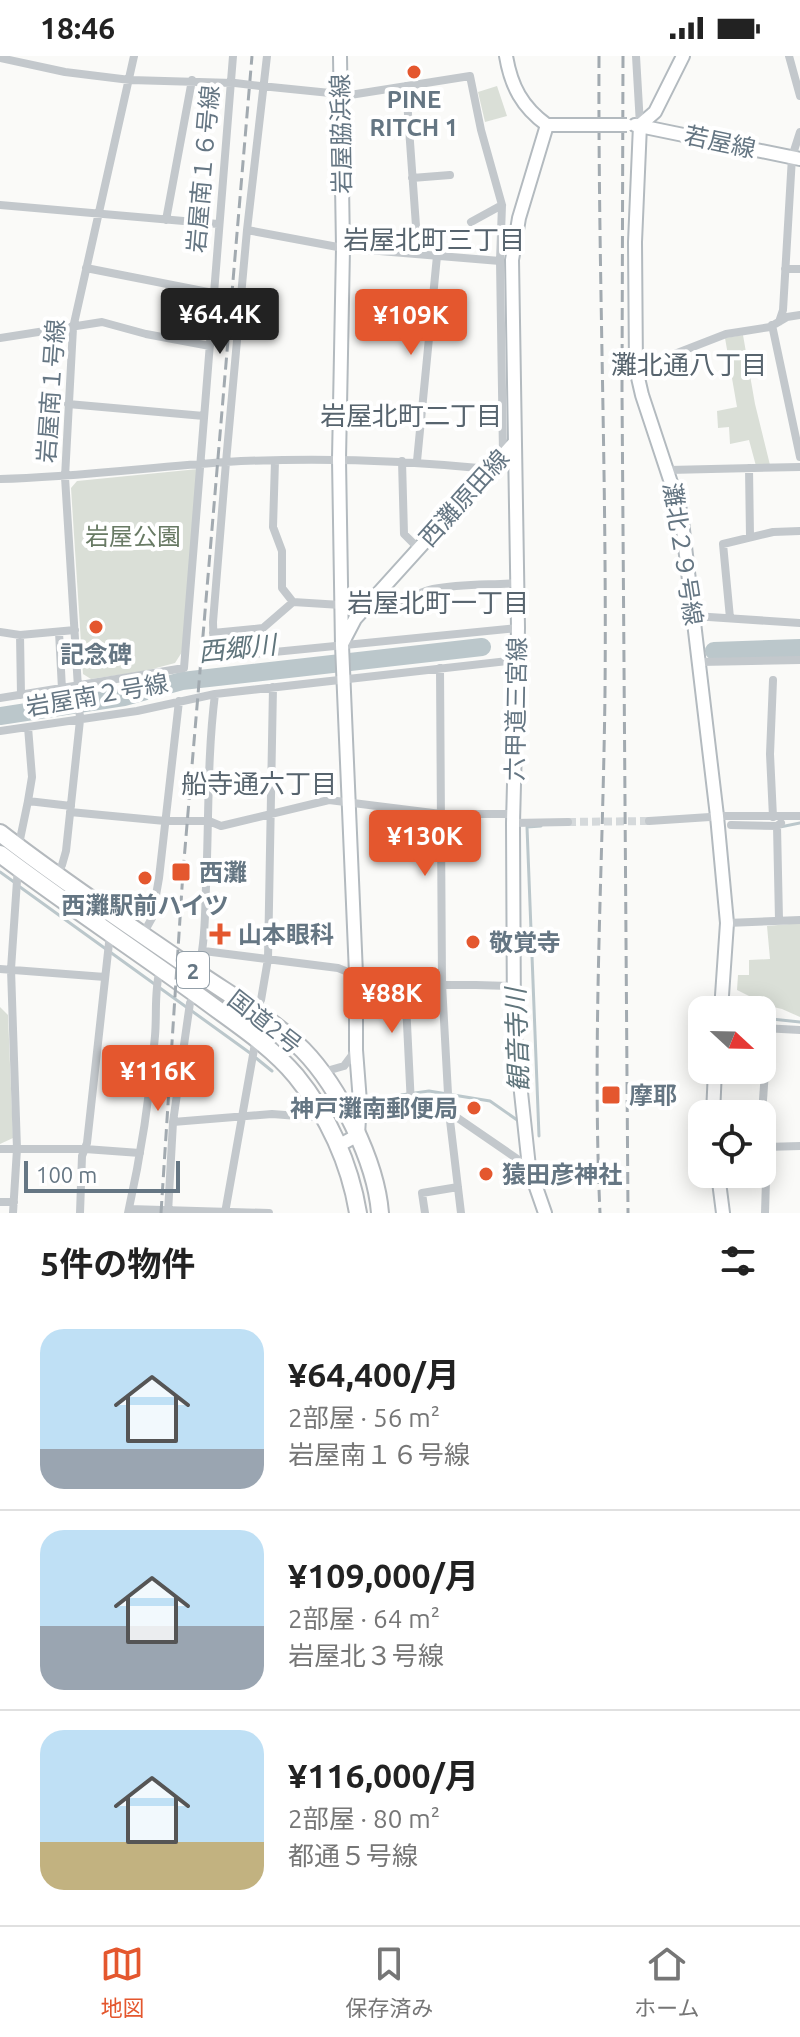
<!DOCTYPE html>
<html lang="ja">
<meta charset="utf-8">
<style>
:root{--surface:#fff;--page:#f2f2f2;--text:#222;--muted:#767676;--line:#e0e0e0;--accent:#e4572e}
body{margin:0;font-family:Ubuntu,"Noto Sans JP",sans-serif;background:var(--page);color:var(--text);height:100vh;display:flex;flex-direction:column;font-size:30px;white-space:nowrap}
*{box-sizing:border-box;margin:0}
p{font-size:26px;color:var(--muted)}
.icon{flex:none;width:44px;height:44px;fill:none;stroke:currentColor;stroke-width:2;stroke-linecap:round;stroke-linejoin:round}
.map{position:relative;height:1157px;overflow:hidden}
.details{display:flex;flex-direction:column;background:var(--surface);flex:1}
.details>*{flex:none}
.needle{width:52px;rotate:112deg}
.controls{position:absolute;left:688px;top:940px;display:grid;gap:16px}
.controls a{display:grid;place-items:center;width:88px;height:88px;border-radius:16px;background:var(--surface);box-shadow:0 4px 20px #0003;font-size:40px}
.scale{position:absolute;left:24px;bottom:20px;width:156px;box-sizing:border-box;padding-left:8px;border:4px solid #657683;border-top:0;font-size:22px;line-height:28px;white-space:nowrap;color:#657683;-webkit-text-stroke:6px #fff;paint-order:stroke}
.price{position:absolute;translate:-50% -68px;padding:0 18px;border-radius:8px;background:var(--accent);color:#fff;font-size:26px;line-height:52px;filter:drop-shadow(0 2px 4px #0008)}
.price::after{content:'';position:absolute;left:50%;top:48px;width:24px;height:18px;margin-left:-12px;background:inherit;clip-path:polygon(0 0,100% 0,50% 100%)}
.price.active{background:#222;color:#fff}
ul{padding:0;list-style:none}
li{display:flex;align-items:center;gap:24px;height:200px;padding:0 40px}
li+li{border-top:2px solid var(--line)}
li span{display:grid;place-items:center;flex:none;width:224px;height:160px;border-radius:24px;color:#555}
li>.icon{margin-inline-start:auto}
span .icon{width:96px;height:96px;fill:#fffc;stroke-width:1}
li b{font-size:34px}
h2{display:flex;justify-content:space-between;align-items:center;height:96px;padding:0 40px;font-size:34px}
.status{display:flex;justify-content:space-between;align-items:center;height:56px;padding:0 40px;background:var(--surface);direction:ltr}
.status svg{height:22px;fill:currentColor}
.menu{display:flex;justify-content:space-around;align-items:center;height:112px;border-top:2px solid var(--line);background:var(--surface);font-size:22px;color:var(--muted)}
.menu a{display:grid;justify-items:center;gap:4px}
.menu .active{color:var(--accent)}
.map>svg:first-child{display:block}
.green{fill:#dadfd7}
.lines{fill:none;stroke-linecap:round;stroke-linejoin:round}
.stream{stroke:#bbc7cb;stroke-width:3}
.river{stroke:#bbc7cb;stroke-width:18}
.street-tunnel{stroke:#d5d9db;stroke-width:8;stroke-dasharray:8 4;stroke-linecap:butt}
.secondary-casing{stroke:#b3babf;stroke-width:16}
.highway-casing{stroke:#b4b9bd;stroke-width:20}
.street{stroke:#c3c8cc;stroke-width:8}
.secondary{stroke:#fff;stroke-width:12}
.highway{stroke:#fff;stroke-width:16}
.rail{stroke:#a2aab0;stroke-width:3;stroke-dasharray:12 6;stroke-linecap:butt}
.secondary-bridge-casing{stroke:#b3babf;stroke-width:16;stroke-linecap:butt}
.street-bridge{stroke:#c3c8cc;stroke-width:8}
.secondary-bridge{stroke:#fff;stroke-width:12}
.poi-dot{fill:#e4572e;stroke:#fff;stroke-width:3}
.labels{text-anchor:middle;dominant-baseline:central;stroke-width:8;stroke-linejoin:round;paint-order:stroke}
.shield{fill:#fff;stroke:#939fa8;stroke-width:2}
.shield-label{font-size:22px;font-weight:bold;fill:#657683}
.poi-label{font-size:24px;font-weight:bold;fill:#657683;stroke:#fff;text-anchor:start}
.street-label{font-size:24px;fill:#657683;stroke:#fff}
.park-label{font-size:24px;fill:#687a64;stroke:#fff}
.neighbourhood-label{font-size:26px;fill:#57646e;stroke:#fff}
.water-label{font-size:26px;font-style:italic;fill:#60757c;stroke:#fff}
</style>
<div class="status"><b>18:46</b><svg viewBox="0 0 49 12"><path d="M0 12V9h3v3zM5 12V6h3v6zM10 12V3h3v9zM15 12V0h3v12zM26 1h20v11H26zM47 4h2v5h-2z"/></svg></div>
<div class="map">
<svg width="800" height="1157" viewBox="0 0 800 1157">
<rect width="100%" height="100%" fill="#fafaf8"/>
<path class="green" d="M497 30 507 60 485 66 478 36Z
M743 279 755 348 770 409 756 410 749 384 730 388 729 371 718 372 717 355 737 351 725 282Z
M198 413 182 596 175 607 145 615 91 623 83 618 71 432 77 425Z
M800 867V961L782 953 769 950 737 934 738 919H749V904L770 903 767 870Z
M0 951 8 959 13 1082 0 1088Z"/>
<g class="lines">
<path class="stream" d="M780 771 800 767
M0 816 14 826
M20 831 250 997
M762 962 800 966
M256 1002 272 1015
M394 1040 429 1035 490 1045 520 1066
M539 1080 527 771 541 770"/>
<path class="river" d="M714 595 800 592
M0 660 124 641 182 625 482 591"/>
<path class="street-tunnel" d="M568 766 649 765"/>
<defs>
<path id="secondary" d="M506 0C511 30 522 51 547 69
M635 69 800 103
M640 69 635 186 636 313 642 339 681 457 717 760 727 867 721 954
M640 69 655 56 683 0
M343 586 355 563 514 387
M713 1058 715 1014
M338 1090 358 1079 360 1046 356 994V918L342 589 339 403 343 192 340 0
M718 1118 723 1157
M545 1157 529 1111 514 971 513 767 518 572 512 204 519 162 547 69H587"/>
<path id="highway" d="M0 777C63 826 130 870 195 915 231 940 271 962 303 994 339 1031 376 1105 380 1157
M0 798C66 848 136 894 203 943 235 967 270 989 296 1020 328 1059 350 1108 358 1157"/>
</defs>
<use href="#secondary" class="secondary-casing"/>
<use href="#highway" class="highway-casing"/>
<path class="street" d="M267 0 247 174 226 406 213 566 214 602 518 572
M636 0 640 69
M789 0 800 40
M0 2 65 16 130 24 233 27
M261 30 350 39 470 20 481 74 502 149 500 205 503 399
M406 30 418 198
M412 122 450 119
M0 149 218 168
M166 164 192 24
M471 166 502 149
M247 174 343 192 500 205
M86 212 213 237
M785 213H800
M779 266 783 254 792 101 800 76
M772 269 800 401
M0 282 102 266 146 278 210 290
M636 313 726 278 770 271 787 261 800 259
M68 348 204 360
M275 405 273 471 282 495V532L293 546
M402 405 404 478 419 493
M417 405 437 200
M749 412 750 480
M669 414 800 411
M0 423C76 421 151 411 226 406 315 401 402 404 490 413
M373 543C411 554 404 539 433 533 460 528 490 529 517 527
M694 560 800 567
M730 562 723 488 773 476 800 475
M0 576 20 579 75 574
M59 576 62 633
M213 577 263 572 293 546 341 549
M20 579 21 639
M700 606 800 604
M440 612 442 928 449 1056 461 1157
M773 624 770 698 773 761
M0 642 184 612 233 0
M0 675 137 655 215 638 517 604
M28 745 32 721 28 671
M70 756 165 765H209L221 770 329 744 441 758H514
M717 760H800
M649 765 710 761
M513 767 568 766
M731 769 777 770 781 767
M777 770 779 864
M18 793 28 745 71 750
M54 820 62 809 66 795 80 664 65 421 73 272 134 0
M727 867 800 864
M143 878 152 862 159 822 179 645
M204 895 338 912 373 926 513 930
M0 913 105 921
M198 916C205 888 205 860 206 830 209 766 207 702 215 638
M405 927 411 1049
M763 972 800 974
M323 1016 344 1010 356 994
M360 1046 411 1049 449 1056 529 1111
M762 1058 768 973
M173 1066 272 1058 311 1061 320 1056
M765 1091 800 1090
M0 1093H85L140 1097
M0 1146H14
M129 1153 269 1157
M13 1157 17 1093 11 913 18 810
M80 1157 82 1100 87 1087 110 878
M128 1157C141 1099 150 1039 155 980 157 957 154 935 160 913
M168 1157 173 1066 190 947 196 938
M225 1157 256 982 255 954 261 944 268 903 273 631
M425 1157 422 1137 458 1131
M765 1157 767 1091"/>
<use href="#secondary" class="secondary"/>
<use href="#highway" class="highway"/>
<path class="rail" d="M599 0C598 212 607 424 605 636 603 810 592 983 600 1157
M623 0 622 334 628 1157
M161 1157 183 816 252 0"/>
<defs>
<path id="secondary-bridge" d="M587 69H627"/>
</defs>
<use href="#secondary-bridge" class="secondary-bridge-casing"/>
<path class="street-bridge" d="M235 27 260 30"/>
<use href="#secondary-bridge" class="secondary-bridge"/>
</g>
<g class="poi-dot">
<circle cx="414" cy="16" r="8"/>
<circle cx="96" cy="571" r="8"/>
<rect x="171" y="806" width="20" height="20" rx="4"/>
<circle cx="145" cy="822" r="8"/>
<path d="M216 866h8v8h8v8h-8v8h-8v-8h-8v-8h8z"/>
<circle cx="473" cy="886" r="8"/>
<rect x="601" y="1029" width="20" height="20" rx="4"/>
<circle cx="474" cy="1052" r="8"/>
<circle cx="486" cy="1118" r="8"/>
</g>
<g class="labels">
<rect class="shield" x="177" y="896" width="32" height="36" rx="6"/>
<g class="shield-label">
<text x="193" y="914">2</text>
</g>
<g class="poi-label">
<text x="414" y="43" text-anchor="middle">PINE<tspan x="414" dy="28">RITCH 1</tspan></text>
<text x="96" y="598" text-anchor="middle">記念碑</text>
<text x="199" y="816">西灘</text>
<text x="145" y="849" text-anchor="middle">西灘駅前ハイツ</text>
<text x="238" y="878">山本眼科</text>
<text x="489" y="886">敬覚寺</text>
<text x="629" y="1039">摩耶</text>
<text x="458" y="1052" text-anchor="end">神戸灘南郵便局</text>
<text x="502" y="1118">猿田彦神社</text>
</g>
<g class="street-label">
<text transform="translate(341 78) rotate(-91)">岩屋脇浜線</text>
<text transform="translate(720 86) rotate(12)">若屋線</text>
<text transform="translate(203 113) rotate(-85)">岩屋南１６号線</text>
<text transform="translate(51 335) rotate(-86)">岩屋南１号線</text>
<text transform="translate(464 442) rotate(-48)">西灘原田線</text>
<text transform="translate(683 498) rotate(81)">灘北２９号線</text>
<text transform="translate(97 639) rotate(-10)">岩屋南２号線</text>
<text transform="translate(516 653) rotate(-89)">六甲道三宮線</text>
<text transform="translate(265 966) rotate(38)">国道2号</text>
</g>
<g class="park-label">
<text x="133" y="480">岩屋公園</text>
</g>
<g class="neighbourhood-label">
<text x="434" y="183">岩屋北町三丁目</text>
<text x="689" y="308">灘北通八丁目</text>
<text x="411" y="359">岩屋北町二丁目</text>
<text x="438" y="546">岩屋北町一丁目</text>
<text x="259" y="727">船寺通六丁目</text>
</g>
<g class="water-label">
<text transform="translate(237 592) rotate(-6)">西郷川</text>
<text transform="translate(517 984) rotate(-92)">観音寺川</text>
</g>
</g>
</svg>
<div class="controls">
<a><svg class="needle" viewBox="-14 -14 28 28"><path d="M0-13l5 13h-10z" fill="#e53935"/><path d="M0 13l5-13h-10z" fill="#767676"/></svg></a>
<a><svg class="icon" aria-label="locate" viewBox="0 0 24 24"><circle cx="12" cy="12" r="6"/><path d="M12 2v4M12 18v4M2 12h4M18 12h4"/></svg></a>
</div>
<div class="scale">100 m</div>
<b class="price active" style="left:220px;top:300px">¥64.4K</b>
<b class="price" style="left:411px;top:301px">¥109K</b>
<b class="price" style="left:425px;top:822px">¥130K</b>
<b class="price" style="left:392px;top:979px">¥88K</b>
<b class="price" style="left:158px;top:1057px">¥116K</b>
</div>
<section class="details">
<h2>5件の物件<svg class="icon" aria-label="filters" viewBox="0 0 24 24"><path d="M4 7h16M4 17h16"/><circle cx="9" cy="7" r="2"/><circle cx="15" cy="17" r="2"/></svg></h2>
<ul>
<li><span style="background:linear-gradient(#bfe0f5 75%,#9aa5b1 0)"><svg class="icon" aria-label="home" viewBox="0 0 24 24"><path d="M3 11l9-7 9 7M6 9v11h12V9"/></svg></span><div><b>¥64,400/月</b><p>2部屋 · 56 m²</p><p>岩屋南１６号線</p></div></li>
<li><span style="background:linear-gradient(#bfe0f5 60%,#9aa5b1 0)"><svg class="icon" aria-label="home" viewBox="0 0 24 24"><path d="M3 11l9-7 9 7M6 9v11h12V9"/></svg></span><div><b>¥109,000/月</b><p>2部屋 · 64 m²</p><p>岩屋北３号線</p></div></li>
<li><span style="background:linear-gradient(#bfe0f5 70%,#c2b280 0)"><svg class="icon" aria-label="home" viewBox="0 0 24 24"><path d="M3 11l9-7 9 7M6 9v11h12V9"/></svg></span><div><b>¥116,000/月</b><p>2部屋 · 80 m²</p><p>都通５号線</p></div></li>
</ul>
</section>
<nav class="menu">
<a class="active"><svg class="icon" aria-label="map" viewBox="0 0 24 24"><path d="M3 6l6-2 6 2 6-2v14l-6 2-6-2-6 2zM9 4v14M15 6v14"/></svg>地図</a>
<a><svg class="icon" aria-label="saved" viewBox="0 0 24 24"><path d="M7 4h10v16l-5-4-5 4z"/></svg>保存済み</a>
<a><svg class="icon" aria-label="home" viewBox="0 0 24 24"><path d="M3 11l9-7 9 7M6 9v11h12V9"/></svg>ホーム</a>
</nav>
